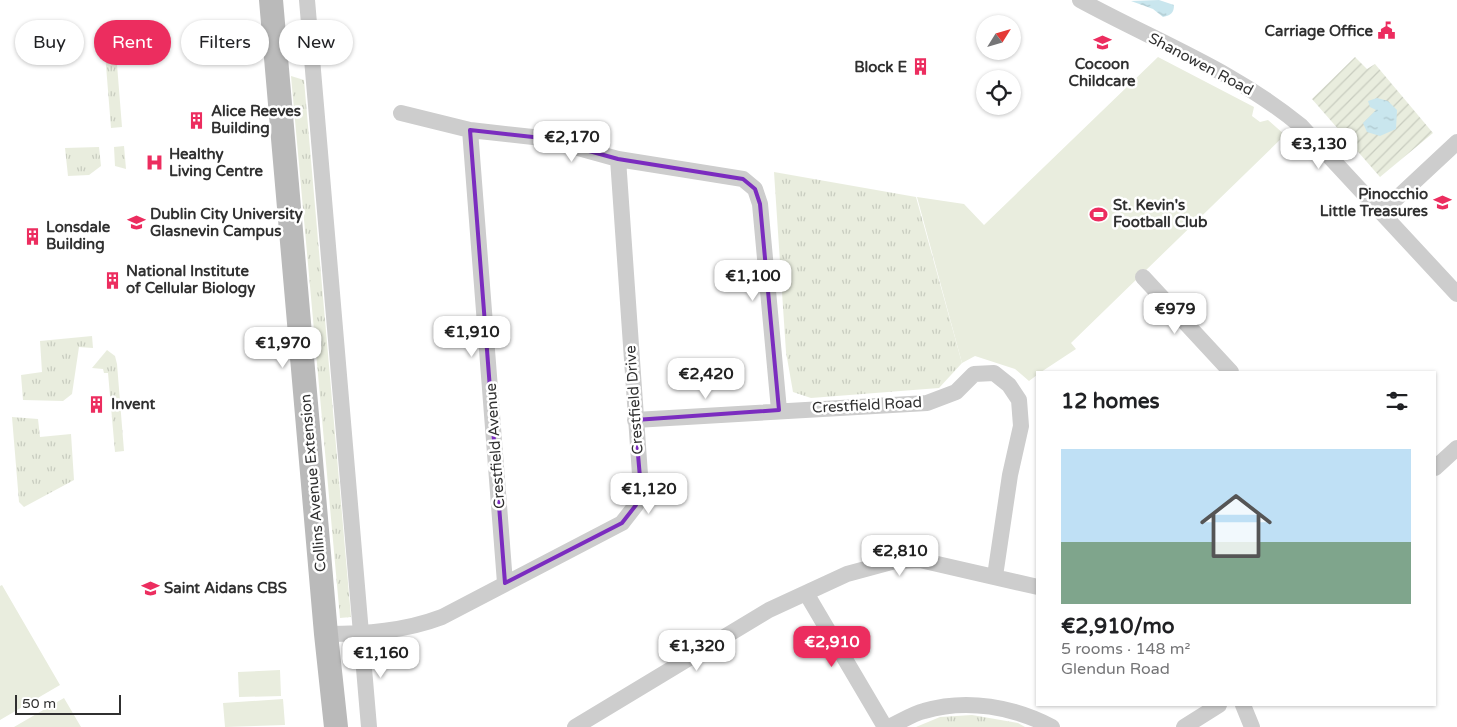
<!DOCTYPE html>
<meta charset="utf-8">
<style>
:root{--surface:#fff;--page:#f6f6f6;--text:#202124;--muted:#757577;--accent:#ec2d5f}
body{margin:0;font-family:"Varela Round",sans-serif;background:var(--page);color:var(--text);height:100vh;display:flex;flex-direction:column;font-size:19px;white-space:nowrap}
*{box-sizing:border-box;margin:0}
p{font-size:16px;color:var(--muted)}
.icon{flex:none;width:28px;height:28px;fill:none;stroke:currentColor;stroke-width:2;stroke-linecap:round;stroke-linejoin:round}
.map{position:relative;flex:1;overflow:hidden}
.details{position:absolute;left:1036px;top:371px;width:400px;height:335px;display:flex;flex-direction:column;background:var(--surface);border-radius:0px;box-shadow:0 1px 4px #0004}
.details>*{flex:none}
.hud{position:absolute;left:15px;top:20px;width:475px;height:45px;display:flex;gap:10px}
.needle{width:32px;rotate:53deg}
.tools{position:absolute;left:976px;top:15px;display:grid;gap:10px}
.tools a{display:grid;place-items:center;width:45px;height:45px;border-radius:50%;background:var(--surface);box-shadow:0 1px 4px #0004;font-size:25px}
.scale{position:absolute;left:15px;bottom:12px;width:106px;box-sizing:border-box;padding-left:5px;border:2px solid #303030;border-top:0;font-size:14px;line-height:18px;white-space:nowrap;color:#303030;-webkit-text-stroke:4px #fff;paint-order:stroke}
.price{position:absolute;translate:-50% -42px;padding:0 11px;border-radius:10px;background:#fff;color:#222;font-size:16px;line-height:32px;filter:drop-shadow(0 1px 2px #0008)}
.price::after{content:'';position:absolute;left:50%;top:30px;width:15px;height:11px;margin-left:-8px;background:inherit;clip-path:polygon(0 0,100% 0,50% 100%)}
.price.on{background:var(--accent);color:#fff}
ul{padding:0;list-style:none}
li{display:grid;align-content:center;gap:10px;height:265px;padding:0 25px}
li span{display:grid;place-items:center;height:155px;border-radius:0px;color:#555}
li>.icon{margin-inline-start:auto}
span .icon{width:90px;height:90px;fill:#fffc;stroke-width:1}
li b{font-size:21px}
h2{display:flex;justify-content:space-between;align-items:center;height:60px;padding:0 25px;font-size:21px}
.chip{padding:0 18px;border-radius:22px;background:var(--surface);box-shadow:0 1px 4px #0004;font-size:18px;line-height:45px}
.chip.on{background:var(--accent);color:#fff}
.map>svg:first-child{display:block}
.grass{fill:url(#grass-tufts)}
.garden{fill:url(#garden-furrows)}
.pitch{fill:#e9edde}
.water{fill:url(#water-ripples)}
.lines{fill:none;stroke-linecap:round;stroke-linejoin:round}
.minor{stroke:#cdcdcd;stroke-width:16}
.secondary{stroke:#bababa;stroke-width:24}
.marked{fill:none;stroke:#7b2cbf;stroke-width:4;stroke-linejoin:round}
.labels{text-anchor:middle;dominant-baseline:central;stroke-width:5;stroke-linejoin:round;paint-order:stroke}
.poi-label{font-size:15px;font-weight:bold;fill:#303030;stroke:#fff;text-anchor:start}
.street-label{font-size:15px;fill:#303030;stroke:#fff}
</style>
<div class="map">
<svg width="1457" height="727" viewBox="0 0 1457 727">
<defs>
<pattern id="grass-tufts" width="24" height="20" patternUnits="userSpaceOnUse" patternTransform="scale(1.25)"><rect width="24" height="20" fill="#e9edde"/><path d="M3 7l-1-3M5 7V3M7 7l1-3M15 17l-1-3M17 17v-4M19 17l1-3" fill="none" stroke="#c8ccbf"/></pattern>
<pattern id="garden-furrows" width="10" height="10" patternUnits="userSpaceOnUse" patternTransform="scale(1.25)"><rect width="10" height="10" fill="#e9edde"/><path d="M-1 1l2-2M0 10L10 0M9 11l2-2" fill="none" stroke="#c8ccbf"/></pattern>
<pattern id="water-ripples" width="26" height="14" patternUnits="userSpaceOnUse" patternTransform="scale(1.25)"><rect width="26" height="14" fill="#c9e6ee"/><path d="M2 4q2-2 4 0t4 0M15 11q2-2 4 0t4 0" fill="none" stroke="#adc6cc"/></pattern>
</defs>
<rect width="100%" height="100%" fill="#fff"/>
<path class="grass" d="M116 52 122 127 111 128 105 53Z
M291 76 304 80 351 617 340 618Z
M124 146 126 169 115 166 114 147Z
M99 147 101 166 89 175 68 176 65 148Z
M774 172 916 197 962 363 939 388 811 398 793 392 786 352Z
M92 336 93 348 79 347 72 394 63 401 23 400 21 375 42 372 40 341Z
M107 350 115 356 117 364 124 451 115 452 108 373H104L103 369 92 368Z
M12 417 38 419 40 437 71 434 74 480 24 507 19 502Z
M972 715 1018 723 1025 727H916L940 717Z"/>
<path class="garden" d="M1355 57 1367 69 1375 64 1433 133 1380 177 1312 99Z"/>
<path class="pitch" d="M1158 57 1254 107 1252 116 1260 122 1268 120 1285 135 1071 343 1076 349 1041 372H1038L1037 375 1029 381 1015 369 975 356 962 363 917 197 964 204 984 225Z
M2 585 60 685 0 720V586Z
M280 670 281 696 239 697 238 672Z
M64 698 81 727H14Z
M283 699 285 725 225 727 223 703Z"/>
<path class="water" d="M1159 0 1174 5C1174 13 1171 15 1163 17L1153 9 1131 1Z
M1377 98 1388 101 1397 110 1396 129 1380 136 1367 132 1363 123 1376 110 1370 107 1368 101Z"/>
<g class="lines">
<path class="minor" d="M307 0 369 727
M1080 0C1155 41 1235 71 1301 126L1457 294
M401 113 470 130 542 138 618 159 743 179 755 189 760 204 779 410
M470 130 505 583
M1382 212 1457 142
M1143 277 1231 372
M635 420 927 403 956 392 974 374 994 373 1009 385 1019 400 1021 426 1010 475 995 576
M1435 468 1457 448
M806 593 885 727
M326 634C366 634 405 631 442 617L622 523 636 505 641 489 618 159
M1243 705 1252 727
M575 727 769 610 847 574 895 561 920 560 1038 587
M889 727C900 722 912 714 924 711 967 698 1014 707 1052 727
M1184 727 1219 705"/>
<path class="secondary" d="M271 0 326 634 336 727"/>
</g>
<path class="marked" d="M470 130 542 138 618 159 743 179 755 189 760 204 779 410 635 420 641 489 636 505 622 523 505 583Z"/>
<defs>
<symbol id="civic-bare" viewBox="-9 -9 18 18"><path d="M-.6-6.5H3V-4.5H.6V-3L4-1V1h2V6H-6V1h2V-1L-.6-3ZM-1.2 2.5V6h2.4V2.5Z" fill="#ec2d5f" stroke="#fff" stroke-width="2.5" paint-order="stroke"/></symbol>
<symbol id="school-bare" viewBox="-9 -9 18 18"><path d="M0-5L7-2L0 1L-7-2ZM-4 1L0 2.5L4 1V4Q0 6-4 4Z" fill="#ec2d5f" stroke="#fff" stroke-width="2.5" paint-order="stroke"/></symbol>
<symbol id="building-bare" viewBox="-9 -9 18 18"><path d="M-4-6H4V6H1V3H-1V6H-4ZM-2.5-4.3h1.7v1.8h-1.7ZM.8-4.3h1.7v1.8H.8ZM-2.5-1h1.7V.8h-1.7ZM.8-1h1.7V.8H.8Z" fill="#ec2d5f" stroke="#fff" stroke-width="2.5" paint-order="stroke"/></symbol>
<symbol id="hospital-bare" viewBox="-9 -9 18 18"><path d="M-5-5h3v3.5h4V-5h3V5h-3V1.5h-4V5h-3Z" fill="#ec2d5f" stroke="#fff" stroke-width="2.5" paint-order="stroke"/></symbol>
<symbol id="stadium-bare" viewBox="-9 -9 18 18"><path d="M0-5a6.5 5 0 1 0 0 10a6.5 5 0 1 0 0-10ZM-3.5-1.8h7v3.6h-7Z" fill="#ec2d5f" stroke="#fff" stroke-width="2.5" paint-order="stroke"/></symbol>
<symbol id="university-bare" viewBox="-9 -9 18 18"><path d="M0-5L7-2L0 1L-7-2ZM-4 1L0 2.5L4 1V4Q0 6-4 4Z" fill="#ec2d5f" stroke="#fff" stroke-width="2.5" paint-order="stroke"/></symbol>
</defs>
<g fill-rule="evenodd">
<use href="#civic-bare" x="1374" y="18" width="25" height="25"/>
<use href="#school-bare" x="1090" y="30" width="25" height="25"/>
<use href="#building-bare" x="908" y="54" width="25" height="25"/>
<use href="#building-bare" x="184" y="108" width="25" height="25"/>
<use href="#hospital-bare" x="142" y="150" width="25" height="25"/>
<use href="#school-bare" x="1430" y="190" width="25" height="25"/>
<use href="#stadium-bare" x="1086" y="202" width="25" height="25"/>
<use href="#university-bare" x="124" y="210" width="25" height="25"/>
<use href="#building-bare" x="20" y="224" width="25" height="25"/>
<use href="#building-bare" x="100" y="268" width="25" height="25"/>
<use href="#building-bare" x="84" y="392" width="25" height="25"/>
<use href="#school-bare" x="138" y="576" width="25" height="25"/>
</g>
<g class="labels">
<g class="poi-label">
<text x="1373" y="31" text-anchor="end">Carriage Office</text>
<text x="1102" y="64" text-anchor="middle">Cocoon<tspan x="1102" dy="17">Childcare</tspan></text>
<text x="907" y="67" text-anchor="end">Block E</text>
<text x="211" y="111">Alice Reeves<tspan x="211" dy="17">Building</tspan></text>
<text x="169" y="154">Healthy<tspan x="169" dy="17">Living Centre</tspan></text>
<text x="1428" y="194" text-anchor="end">Pinocchio<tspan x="1428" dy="17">Little Treasures</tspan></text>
<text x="1113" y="205">St. Kevin's<tspan x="1113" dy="17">Football Club</tspan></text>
<text x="150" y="214">Dublin City University<tspan x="150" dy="17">Glasnevin Campus</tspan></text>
<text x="46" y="227">Lonsdale<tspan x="46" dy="17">Building</tspan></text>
<text x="126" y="271">National Institute<tspan x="126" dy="17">of Cellular Biology</tspan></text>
<text x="111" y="404">Invent</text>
<text x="164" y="588">Saint Aidans CBS</text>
</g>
<g class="street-label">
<text transform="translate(1201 64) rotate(28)">Shanowen Road</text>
<text transform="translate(634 400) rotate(-94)">Crestfield Drive</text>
<text transform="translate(867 405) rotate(-3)">Crestfield Road</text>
<text transform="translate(495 446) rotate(-94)">Crestfield Avenue</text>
<text transform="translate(313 483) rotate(-95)">Collins Avenue Extension</text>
</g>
</g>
</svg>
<div class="tools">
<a><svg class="needle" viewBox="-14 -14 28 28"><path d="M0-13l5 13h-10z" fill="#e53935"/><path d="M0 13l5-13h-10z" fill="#757577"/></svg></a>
<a><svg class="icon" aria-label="locate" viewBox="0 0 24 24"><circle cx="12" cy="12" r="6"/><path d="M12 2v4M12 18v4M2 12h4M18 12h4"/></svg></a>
</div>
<div class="scale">50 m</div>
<b class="price" style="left:572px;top:163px">€2,170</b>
<b class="price" style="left:1319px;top:170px">€3,130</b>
<b class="price" style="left:753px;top:302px">€1,100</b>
<b class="price" style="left:1175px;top:335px">€979</b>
<b class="price" style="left:472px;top:358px">€1,910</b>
<b class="price" style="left:283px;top:369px">€1,970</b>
<b class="price" style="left:706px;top:400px">€2,420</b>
<b class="price" style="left:649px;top:515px">€1,120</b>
<b class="price" style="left:900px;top:577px">€2,810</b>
<b class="price on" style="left:832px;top:668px">€2,910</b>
<b class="price" style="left:697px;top:672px">€1,320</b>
<b class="price" style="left:381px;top:679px">€1,160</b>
<div class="hud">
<a class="chip">Buy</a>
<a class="chip on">Rent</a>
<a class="chip">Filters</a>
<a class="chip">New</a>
</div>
<section class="details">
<h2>12 homes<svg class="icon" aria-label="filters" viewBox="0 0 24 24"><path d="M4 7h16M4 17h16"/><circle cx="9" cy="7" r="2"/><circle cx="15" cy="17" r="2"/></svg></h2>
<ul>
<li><span style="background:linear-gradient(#bfe0f5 60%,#7fa58c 0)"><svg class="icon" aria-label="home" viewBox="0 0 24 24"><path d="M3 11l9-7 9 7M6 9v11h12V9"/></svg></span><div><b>€2,910/mo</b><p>5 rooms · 148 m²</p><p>Glendun Road</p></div></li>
</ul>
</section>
</div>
